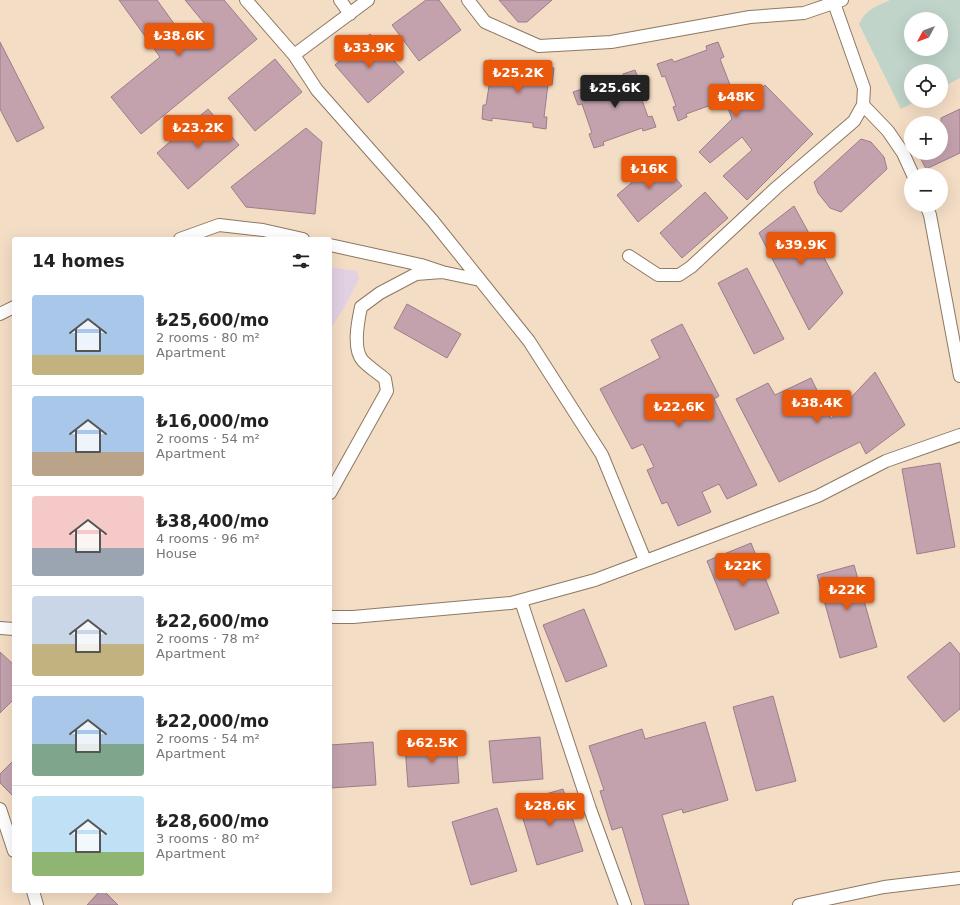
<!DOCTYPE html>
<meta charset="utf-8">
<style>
:root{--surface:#fff;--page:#f2f2f2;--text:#222;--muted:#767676;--line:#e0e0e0;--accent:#ea580c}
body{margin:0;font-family:"DejaVu Sans",sans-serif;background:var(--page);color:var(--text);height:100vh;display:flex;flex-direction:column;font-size:15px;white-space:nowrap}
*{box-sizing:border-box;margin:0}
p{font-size:13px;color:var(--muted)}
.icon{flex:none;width:22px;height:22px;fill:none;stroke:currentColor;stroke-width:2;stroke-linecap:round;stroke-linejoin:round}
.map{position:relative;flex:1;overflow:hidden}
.panel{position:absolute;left:12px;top:237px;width:320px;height:656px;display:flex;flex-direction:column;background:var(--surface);border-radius:4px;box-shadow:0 4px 16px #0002}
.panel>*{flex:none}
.needle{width:26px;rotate:229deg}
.fabs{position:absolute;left:904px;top:12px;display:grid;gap:8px}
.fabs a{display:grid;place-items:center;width:44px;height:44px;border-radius:50%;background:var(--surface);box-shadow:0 4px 16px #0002;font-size:20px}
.price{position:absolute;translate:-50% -34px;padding:0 9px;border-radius:4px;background:var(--accent);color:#fff;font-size:13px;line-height:26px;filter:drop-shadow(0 1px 2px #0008)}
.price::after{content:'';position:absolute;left:50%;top:24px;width:12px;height:9px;margin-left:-6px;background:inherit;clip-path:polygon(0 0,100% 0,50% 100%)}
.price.current{background:#222;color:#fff}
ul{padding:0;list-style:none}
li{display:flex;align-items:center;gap:12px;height:100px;padding:0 20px}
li+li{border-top:1px solid var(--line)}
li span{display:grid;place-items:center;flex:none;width:112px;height:80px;border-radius:4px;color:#555}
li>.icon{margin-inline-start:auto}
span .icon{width:48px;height:48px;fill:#fffc;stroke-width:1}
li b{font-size:17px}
h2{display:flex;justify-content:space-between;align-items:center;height:48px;padding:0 20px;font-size:17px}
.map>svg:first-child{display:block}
.education{fill:#e2d1e3}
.green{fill:#c0d4c9;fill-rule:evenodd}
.building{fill:#c3a2ae;stroke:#9c7d89}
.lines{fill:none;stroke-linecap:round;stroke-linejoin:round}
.street-casing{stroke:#8d7862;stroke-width:14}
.street{stroke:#fff;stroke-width:12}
</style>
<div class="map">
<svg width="960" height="905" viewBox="0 0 960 905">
<rect width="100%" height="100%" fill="#f4ddc5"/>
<path class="education" d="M330 267 357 271 359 279 344 308 330 329Z"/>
<path class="green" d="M890 0H960V78L941 88V71H911V101H916L901 109 859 24C865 10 877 6 890 0ZM911 19H941V49H911Z"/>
<path class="building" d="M119 0H157L185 39 204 23 185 0H224L257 39 141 134 111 97 160 57Z
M426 0H439L461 30 419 61 392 25Z
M499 0H552L527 22H518Z
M370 34 404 72 368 103 335 65Z
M0 42 44 128 17 142 0 109Z
M718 42 724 57 720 59 732 90 735 88 742 108 765 85 813 134 747 200 723 176 752 150 742 137 710 163 699 152 732 119 725 100 686 114 687 117 678 121 673 107 676 106 665 76 662 77 657 64 672 59 674 62 707 50 706 46Z
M275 59 302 92 255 131 228 98Z
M489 60 505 62V66L540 70 541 67 554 68 552 85 548 84 544 117H547L546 129 533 127V123L492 118V121L482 119 483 105H486L491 74H487Z
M635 70 641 85 637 86 648 117 652 116 656 127 643 131 642 128 603 142 604 145 594 148 589 134 592 133 582 104 578 105 573 92 588 87 591 90 624 77 623 74Z
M208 109 239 145 188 189 157 153Z
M960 109V153L926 169 918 153H941V118Z
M306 128 322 142 315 214 246 207 231 187Z
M861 139 871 142 884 157 887 169 841 212 830 208 818 193 814 182Z
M660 159 682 186 638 222 617 195Z
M705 192 728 218 682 258 660 233Z
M794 206 822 257 823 256 843 293 809 330 759 233Z
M747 268 784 339 754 354 718 283Z
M407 304 461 334 447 358 394 328Z
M682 324 719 396 714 399 757 485 727 499 719 484 702 492 711 512 678 526 667 502 662 504 647 470 654 467 643 444 632 449 600 389 660 358 651 340Z
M875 372 905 425 866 454 860 442 779 482 736 399 768 383 775 395 811 378 831 419Z
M940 463 955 547 917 554 902 469Z
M751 543 779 613 735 630 707 561Z
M854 565 877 647 840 658 817 575Z
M584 609 607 666 566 682 543 625Z
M950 642 960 654V709L944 722 907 677Z
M0 652 14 665V699L0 713Z
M773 696 796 781 756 791 733 707Z
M705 722 728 800 683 813 682 809 662 815 689 905H645L622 827 612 830 600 791 604 790 589 746 642 729 645 739Z
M540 737 543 779 493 783 489 741Z
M456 741 459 783 408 787 405 745Z
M373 742 376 785 330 788V745Z
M14 760V797L0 783V774Z
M563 789 583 851 537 865 518 802Z
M497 808 517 871 471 885 452 822Z
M100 891H104L118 905H87Z"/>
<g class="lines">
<defs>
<path id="street" d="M246 0 294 55 317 90 432 220 529 341 602 455 645 560
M340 0 350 14
M468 0 485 22 539 46 611 42 750 17 804 13 842 0
M294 55 368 0
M863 105 888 131 903 153 913 175
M926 205 930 215 960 376
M180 239 219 225 263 230 303 239
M330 245 421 265 442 272 480 280
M629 256 658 275H679L691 267 776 188 854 121 863 105 864 88 834 3
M0 314 14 307
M330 493 387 391 385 379C378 373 370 368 363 361 352 349 358 321 361 307L380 293 416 274 442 272
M521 601 590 809 625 905
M330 617H353L511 603 595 580 818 496 886 461 960 435
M0 628 14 629
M0 809 14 851
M33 891 37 905
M799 905 884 887 960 878"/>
</defs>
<use href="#street" class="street-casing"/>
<use href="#street" class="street"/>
</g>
</svg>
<div class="fabs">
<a><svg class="needle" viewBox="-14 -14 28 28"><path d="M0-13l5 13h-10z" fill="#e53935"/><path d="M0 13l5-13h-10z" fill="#767676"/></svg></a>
<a><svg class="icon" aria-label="locate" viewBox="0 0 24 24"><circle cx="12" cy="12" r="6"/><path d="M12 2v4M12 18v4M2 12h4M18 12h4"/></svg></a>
<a>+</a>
<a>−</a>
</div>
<b class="price" style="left:179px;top:57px">₺38.6K</b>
<b class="price" style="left:369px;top:69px">₺33.9K</b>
<b class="price" style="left:518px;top:94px">₺25.2K</b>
<b class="price current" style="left:615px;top:109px">₺25.6K</b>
<b class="price" style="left:736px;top:118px">₺48K</b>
<b class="price" style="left:198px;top:149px">₺23.2K</b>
<b class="price" style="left:649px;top:190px">₺16K</b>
<b class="price" style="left:801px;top:266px">₺39.9K</b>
<b class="price" style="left:817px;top:424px">₺38.4K</b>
<b class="price" style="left:679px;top:428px">₺22.6K</b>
<b class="price" style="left:743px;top:587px">₺22K</b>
<b class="price" style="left:847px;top:611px">₺22K</b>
<b class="price" style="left:432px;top:764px">₺62.5K</b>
<b class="price" style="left:550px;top:827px">₺28.6K</b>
<section class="panel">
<h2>14 homes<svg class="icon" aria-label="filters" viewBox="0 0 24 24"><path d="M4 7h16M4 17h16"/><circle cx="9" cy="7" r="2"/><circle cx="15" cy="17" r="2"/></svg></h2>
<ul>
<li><span style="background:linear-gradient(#a9c7e8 75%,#c2b280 0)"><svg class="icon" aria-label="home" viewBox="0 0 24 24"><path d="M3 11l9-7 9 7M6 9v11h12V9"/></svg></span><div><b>₺25,600/mo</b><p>2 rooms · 80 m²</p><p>Apartment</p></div></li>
<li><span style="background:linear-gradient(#a9c7e8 70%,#b9a48a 0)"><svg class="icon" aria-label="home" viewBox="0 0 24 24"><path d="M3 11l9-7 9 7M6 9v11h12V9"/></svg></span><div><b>₺16,000/mo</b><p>2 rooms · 54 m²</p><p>Apartment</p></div></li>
<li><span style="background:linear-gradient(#f6c9c9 65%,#9aa5b1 0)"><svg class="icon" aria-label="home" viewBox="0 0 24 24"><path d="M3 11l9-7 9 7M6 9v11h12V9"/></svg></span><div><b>₺38,400/mo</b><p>4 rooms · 96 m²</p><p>House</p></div></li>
<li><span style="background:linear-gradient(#c9d6e8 60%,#c2b280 0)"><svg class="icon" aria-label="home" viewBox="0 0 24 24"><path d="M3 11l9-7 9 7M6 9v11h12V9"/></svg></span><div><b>₺22,600/mo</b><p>2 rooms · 78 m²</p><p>Apartment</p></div></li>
<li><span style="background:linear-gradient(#a9c7e8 60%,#7fa58c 0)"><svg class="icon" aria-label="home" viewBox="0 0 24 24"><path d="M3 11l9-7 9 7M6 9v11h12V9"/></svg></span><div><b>₺22,000/mo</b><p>2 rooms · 54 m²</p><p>Apartment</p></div></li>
<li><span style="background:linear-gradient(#bfe0f5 70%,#8fb573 0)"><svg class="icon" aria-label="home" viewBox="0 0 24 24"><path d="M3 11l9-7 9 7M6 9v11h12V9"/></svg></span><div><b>₺28,600/mo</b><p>3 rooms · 80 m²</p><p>Apartment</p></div></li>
</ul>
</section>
</div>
